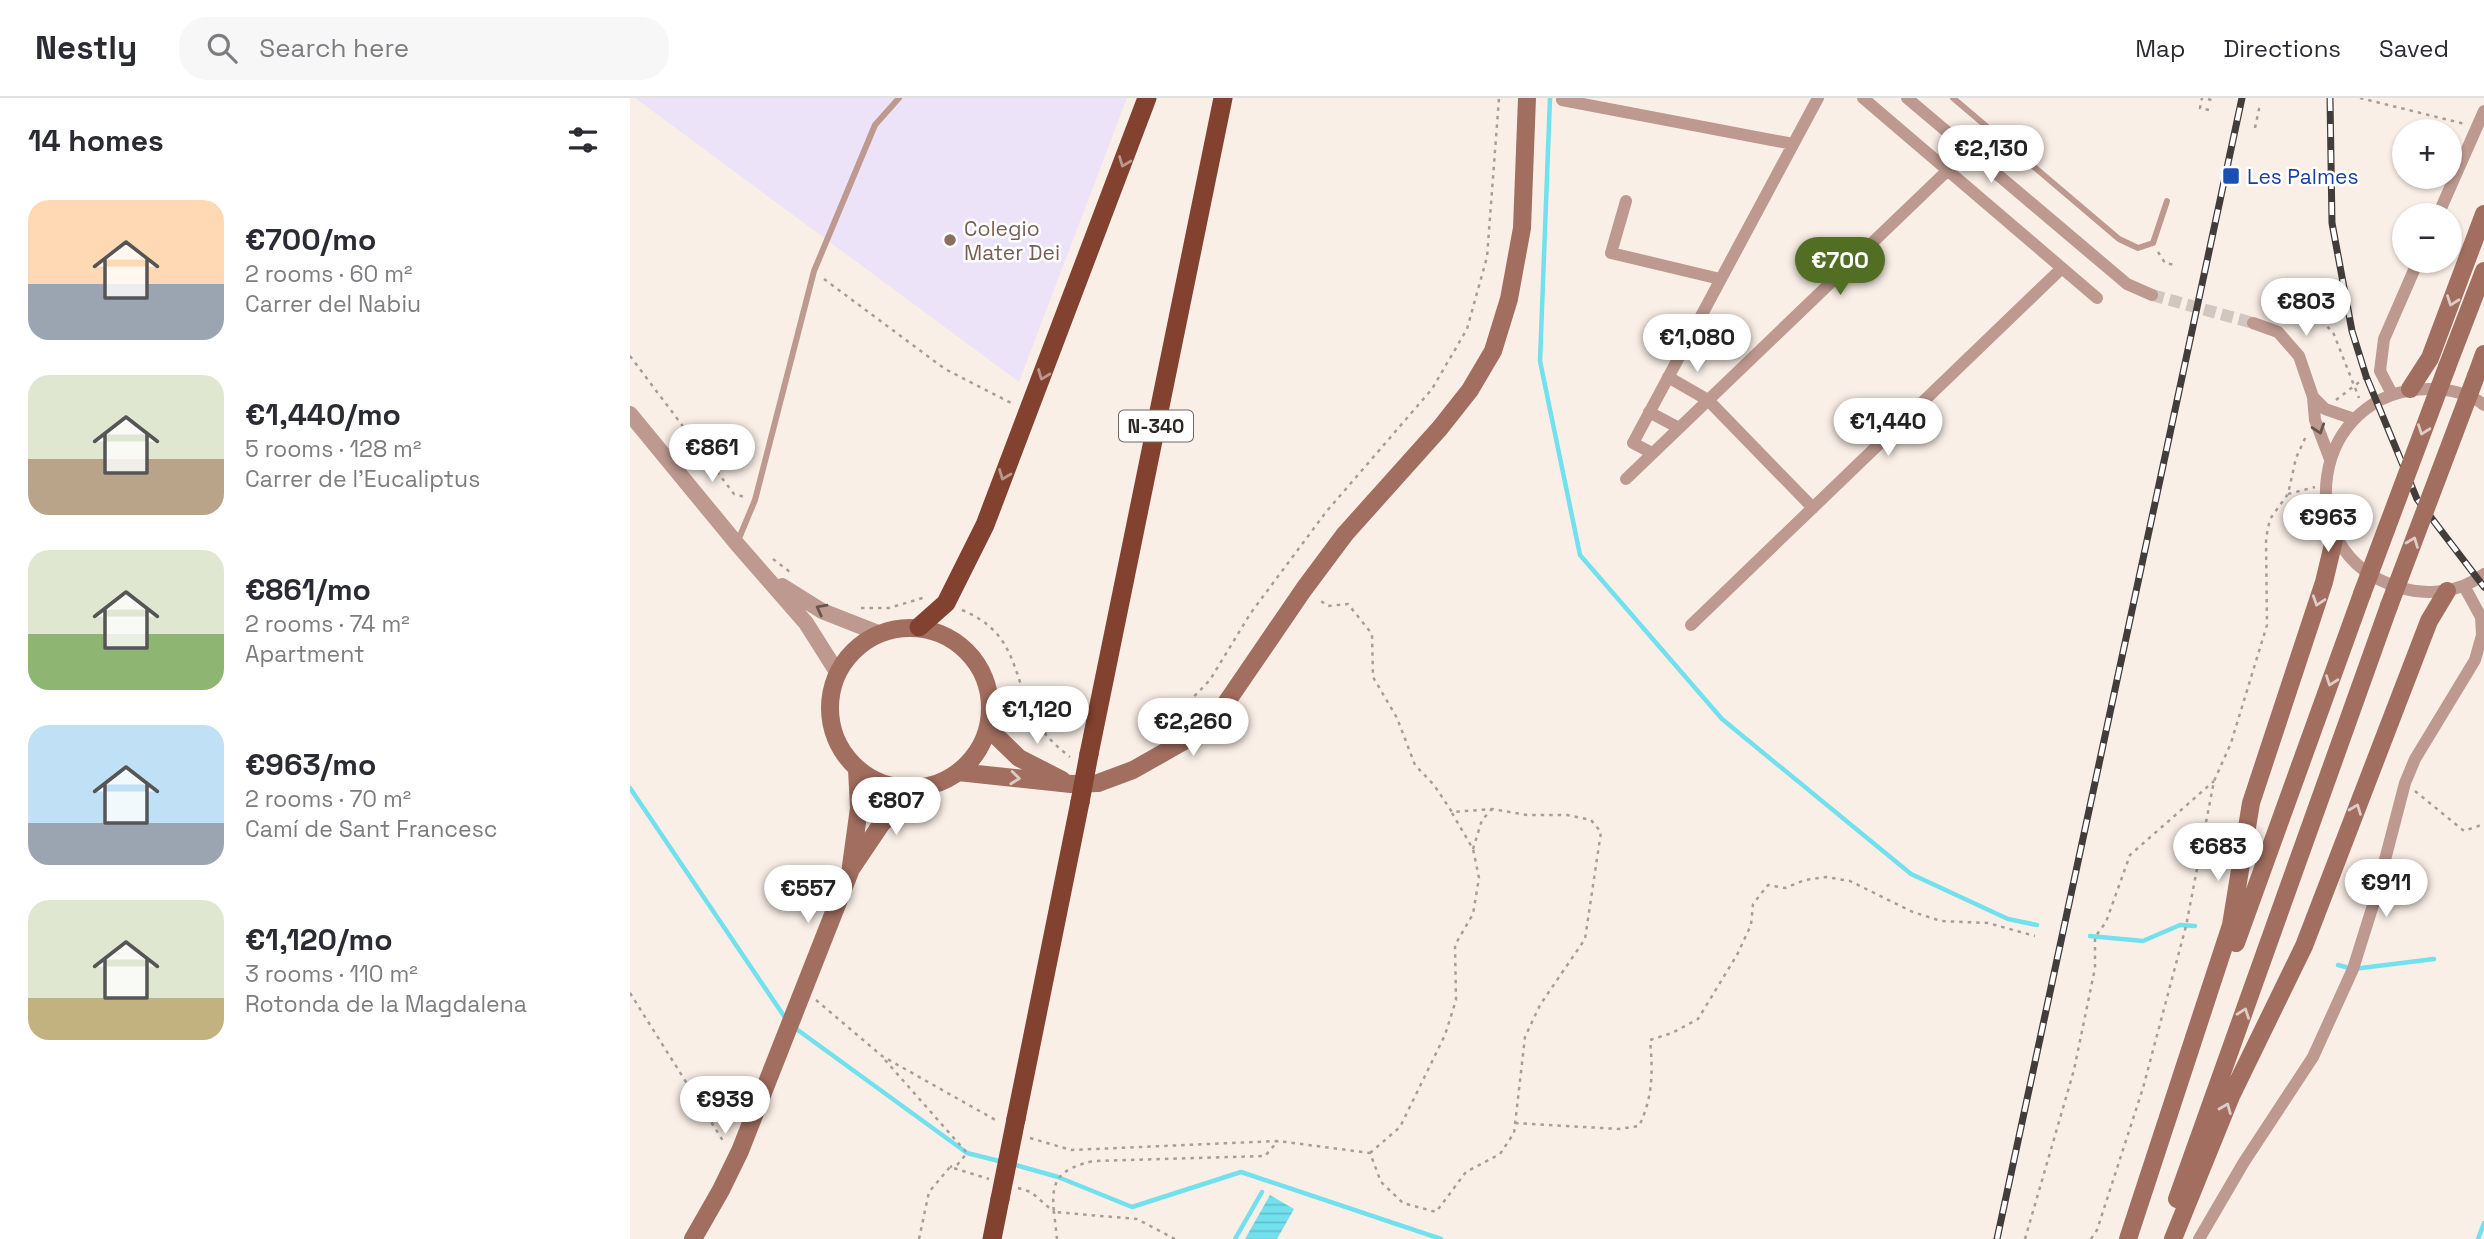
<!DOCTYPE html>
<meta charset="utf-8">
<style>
:root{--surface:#fff;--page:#f7f7f7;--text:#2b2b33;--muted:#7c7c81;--line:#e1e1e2;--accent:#516e23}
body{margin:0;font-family:"Space Grotesk",sans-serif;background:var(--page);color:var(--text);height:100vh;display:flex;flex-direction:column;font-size:26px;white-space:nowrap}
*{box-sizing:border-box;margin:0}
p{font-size:23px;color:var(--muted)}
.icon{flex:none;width:38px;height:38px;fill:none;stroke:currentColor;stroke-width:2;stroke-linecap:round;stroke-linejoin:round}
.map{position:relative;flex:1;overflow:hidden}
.side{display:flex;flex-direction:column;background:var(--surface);width:630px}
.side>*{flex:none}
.buttons{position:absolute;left:1762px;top:21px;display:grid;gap:14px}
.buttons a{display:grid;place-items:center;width:70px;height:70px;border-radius:50%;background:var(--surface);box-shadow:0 2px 5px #0004;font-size:35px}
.price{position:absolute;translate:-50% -60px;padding:0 16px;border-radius:24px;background:#fff;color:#222;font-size:23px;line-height:46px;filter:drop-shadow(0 2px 4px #0008)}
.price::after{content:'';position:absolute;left:50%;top:42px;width:21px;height:16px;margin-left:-10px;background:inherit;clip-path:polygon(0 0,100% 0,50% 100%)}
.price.selected{background:var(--accent);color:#fff}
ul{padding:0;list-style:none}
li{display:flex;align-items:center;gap:21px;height:175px;padding:0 28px}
li span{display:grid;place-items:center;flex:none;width:196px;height:140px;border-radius:21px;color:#555}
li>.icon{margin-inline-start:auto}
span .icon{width:84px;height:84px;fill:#fffc;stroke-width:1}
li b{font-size:30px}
h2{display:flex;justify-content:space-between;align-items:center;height:84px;padding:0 28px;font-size:30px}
header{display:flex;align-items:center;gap:42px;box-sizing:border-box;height:98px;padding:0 35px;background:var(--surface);border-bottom:2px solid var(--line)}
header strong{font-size:33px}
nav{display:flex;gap:38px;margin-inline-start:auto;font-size:24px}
.search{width:490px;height:63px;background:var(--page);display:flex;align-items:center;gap:18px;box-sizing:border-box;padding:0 24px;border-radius:28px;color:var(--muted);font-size:26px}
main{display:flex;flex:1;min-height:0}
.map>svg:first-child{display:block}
.education{fill:#ece3f8}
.water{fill:url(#water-rules)}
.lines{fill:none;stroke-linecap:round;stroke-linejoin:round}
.stream{stroke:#72e0ed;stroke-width:4.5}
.minor-tunnel{stroke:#d1c7c0;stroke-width:12;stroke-dasharray:12 6;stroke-linecap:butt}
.path{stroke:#a69e98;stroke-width:2.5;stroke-dasharray:3.5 5;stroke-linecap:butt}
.service{stroke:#bd998f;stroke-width:6}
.minor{stroke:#bd998f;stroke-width:12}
.tertiary{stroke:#bd998f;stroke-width:16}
.secondary{stroke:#a26e60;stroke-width:18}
.trunk{stroke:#82422f;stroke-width:19}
.rail-casing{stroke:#423d3a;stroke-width:7}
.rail{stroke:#fff;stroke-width:4.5;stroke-dasharray:13;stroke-linecap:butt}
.secondary-bridge{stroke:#a26e60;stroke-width:18}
.trunk-bridge{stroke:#82422f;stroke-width:19}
.oneway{stroke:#ba978d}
.oneway2{stroke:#deccc7}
.oneway3{stroke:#66554f}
.transit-dot{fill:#1a4fb4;stroke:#fff;stroke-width:2.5}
.education-dot{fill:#8d6e63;stroke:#fff;stroke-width:2.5}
.labels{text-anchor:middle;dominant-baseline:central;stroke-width:5;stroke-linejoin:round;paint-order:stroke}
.shield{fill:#fff;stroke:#6b6866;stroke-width:2}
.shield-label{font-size:19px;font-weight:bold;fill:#2c2825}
.transit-label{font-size:21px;fill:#164399;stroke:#fff;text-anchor:start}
.education-label{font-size:21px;fill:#785e54;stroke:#fff;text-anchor:start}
</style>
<header>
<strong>Nestly</strong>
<div class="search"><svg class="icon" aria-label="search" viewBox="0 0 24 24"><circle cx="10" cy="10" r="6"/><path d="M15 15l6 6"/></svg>Search here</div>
<nav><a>Map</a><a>Directions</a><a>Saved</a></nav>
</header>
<main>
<section class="side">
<h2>14 homes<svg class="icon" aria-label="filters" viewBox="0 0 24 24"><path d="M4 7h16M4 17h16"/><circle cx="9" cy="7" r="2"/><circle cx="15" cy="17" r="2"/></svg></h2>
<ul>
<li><span style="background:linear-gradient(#ffd9b3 60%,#9aa5b1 0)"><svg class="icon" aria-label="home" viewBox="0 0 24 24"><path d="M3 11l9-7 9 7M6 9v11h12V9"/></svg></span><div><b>€700/mo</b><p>2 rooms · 60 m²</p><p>Carrer del Nabiu</p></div></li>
<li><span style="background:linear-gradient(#dfe7d0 60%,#b9a48a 0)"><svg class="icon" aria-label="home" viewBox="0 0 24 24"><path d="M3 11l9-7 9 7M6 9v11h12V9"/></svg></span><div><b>€1,440/mo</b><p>5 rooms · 128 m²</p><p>Carrer de l'Eucaliptus</p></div></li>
<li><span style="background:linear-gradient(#dfe7d0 60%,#8fb573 0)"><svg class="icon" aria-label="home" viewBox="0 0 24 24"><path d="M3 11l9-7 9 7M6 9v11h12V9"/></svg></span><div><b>€861/mo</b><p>2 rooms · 74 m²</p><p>Apartment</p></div></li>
<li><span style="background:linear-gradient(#bfe0f5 70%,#9aa5b1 0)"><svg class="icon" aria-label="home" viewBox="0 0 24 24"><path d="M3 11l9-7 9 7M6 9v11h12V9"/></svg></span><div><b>€963/mo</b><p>2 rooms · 70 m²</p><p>Camí de Sant Francesc</p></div></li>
<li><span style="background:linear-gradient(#dfe7d0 70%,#c2b280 0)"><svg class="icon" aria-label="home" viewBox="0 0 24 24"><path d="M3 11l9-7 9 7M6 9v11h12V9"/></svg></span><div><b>€1,120/mo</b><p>3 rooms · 110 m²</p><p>Rotonda de la Magdalena</p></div></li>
</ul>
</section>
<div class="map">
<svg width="1854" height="1141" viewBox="0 0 1854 1141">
<defs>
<pattern id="water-rules" width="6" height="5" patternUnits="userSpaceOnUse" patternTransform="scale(1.75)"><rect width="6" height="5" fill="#72e0ed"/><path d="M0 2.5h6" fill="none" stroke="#63c0cb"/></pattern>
</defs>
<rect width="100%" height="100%" fill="#faefe7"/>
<path class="education" d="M5 0H497L389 284Z"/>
<path class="water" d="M640 1097 664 1111 647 1141H615Z"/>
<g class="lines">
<path class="stream" d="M920 0 910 263 950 457 1092 621 1281 776 1378 821 1407 827
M0 690 156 921
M1460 838 1513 843 1550 827 1565 828
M1708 867 1723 871 1804 861
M165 930 337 1055 373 1064
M382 1066 428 1079 502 1109 611 1074 811 1141
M605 1141 632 1094
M1848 1141 1854 1125"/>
<path class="minor-tunnel" d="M1522 197 1623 225"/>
<path class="path" d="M1730 0 1835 26
M1579 12 1570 10 1572 0 1582 2
M1625 30 1629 11H1628
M1528 154 1535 165 1545 167
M194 181 315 271 383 306
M1660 194 1703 234 1729 300
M0 258 104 396 115 399
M1706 302 1737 278
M1658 396 1685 389
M143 461 160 474
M231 510H259L296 499
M332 512C387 535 381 573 404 619 413 636 425 647 440 659
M523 641 580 582 620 516 696 414 802 291 837 231 857 159 869 0
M1785 693 1834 733 1854 726
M843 751 852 722 862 711
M0 895 95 1046
M186 902 252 958 369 1024
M255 962 337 1055 328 1066 320 1069
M885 1025 989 1031 1009 1028C1023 999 1023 974 1020 942L1042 935 1068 921 1107 857 1121 827 1123 806 1138 787 1155 790 1175 782 1196 779 1220 783 1283 814 1311 823 1358 825 1405 838
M400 1040 441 1052 648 1043 740 1055 751 1084 773 1105 806 1114 836 1074 870 1056 884 1035 895 939 910 907 955 841 971 734 961 722 937 717H897L862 711 822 714 804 687 785 667 767 620 743 579 742 536 718 506 698 508 688 501
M740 1055 770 1029 815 937 826 902 825 847 843 816 849 780 843 751 822 715
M388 1090 401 1094 424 1114 427 1141
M289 1141 299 1094 320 1069 359 1081
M545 1141 507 1121 424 1114C420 1080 431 1071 463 1063L635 1058 648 1043
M1395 1141 1444 972 1465 870V839L1476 824 1500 757 1584 683
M1461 1141 1467 1132 1513 990 1556 828 1584 683 1601 645 1637 527 1636 440 1640 421 1658 396 1666 360 1677 336"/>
<path class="service" d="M1323 0 1489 141 1508 150 1523 145 1537 103
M107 445 125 402 184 173 245 27 269 0"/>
<path class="minor" d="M1233 0 1467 200
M1277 0 1497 186 1522 197
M932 2 1163 46
M996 103 981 155 1090 181
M1808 117 1854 13
M1623 225 1648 234 1669 258 1683 299 1685 322 1700 361
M1038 279 1078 302 1183 410
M1762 296 1750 273 1754 241 1788 163
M1683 299 1695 311 1724 321
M1854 307C1840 295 1817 291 1799 291 1681 291 1656 455 1768 489 1796 498 1830 495 1854 476
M1019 314 1049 330
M1022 355 1003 345 1188 0
M996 381 1318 72
M1061 527 1432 170
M1569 1141 1614 1064 1683 959 1723 871 1744 804 1775 685 1785 661 1845 562 1852 537 1851 519 1834 488"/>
<path class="tertiary" d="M0 316 107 446 176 525 207 574
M152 488 192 513 248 535"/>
<path class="secondary" d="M1817 269 1854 173
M1846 278 1854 256
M1780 291 1800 260 1854 116
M200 610a80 80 0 1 1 160 0a80 80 0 1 1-160 0Z
M358 630 389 660 432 682
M328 674 441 686 468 685 503 672 556 642 594 608 674 491 715 436 810 330 840 292 863 253 879 201 892 130 897 0
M221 768 229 710 227 671
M1606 845 1732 496
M1547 1101 1759 508
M63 1141 91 1092 110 1053 221 771 252 725 291 690
M1498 1141 1601 827 1621 705 1694 484 1705 438
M1543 1141 1601 998 1674 848 1799 523 1817 493"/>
<path class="trunk" d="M289 529 316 505 355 427 517 0
M459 656 593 0
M386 1021 450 704
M362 1141 370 1101"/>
<defs>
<path id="rail" d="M1700 0 1702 125 1722 233 1736 278 1787 401 1854 489
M1367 1141 1612 0"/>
</defs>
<use href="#rail" class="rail-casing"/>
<use href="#rail" class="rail"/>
<path class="secondary-bridge" d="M1732 496 1817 269
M1759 508 1846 278"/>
<path class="trunk-bridge" d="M450 704 459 656
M370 1101 386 1021"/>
</g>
<defs><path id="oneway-chevron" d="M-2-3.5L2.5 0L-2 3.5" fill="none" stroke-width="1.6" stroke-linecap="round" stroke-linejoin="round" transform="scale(1.75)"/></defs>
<g class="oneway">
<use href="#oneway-chevron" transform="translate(494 64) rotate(111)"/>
<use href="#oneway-chevron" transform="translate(413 277) rotate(111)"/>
<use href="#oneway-chevron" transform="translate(374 377) rotate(111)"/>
</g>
<g class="oneway2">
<use href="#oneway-chevron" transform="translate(1822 203) rotate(110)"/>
<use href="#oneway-chevron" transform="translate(1793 332) rotate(110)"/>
<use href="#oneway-chevron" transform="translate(1783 444) rotate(-69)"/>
<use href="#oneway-chevron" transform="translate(1688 503) rotate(108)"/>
<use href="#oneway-chevron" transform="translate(1701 583) rotate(110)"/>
<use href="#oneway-chevron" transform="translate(385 680) rotate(6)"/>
<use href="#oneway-chevron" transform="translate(1726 711) rotate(-69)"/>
<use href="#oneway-chevron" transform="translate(1614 915) rotate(-70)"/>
<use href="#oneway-chevron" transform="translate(1596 1010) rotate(-68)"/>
</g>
<g class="oneway3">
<use href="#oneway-chevron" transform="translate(1689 331) rotate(72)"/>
<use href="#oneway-chevron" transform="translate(191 511) rotate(-152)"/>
</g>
<rect class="transit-dot" x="1592" y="69" width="18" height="18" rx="3.5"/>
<circle class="education-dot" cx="320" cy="142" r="7"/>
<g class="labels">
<rect class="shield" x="489" y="312.5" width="74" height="31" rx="5"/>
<g class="shield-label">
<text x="526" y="328">N-340</text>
</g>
<g class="transit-label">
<text x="1617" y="78">Les Palmes</text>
</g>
<g class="education-label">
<text x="334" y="130">Colegio<tspan x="334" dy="24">Mater Dei</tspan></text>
</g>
</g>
</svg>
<div class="buttons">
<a>+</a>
<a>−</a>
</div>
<b class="price" style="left:1361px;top:87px">€2,130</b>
<b class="price selected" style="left:1210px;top:199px">€700</b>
<b class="price" style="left:1676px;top:240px">€803</b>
<b class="price" style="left:1067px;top:276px">€1,080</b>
<b class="price" style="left:1258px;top:360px">€1,440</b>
<b class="price" style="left:82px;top:386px">€861</b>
<b class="price" style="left:1698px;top:456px">€963</b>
<b class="price" style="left:407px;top:648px">€1,120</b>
<b class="price" style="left:563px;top:660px">€2,260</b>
<b class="price" style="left:266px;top:739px">€807</b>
<b class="price" style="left:1588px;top:785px">€683</b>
<b class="price" style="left:1756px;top:821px">€911</b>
<b class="price" style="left:178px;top:827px">€557</b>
<b class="price" style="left:95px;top:1038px">€939</b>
</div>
</main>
